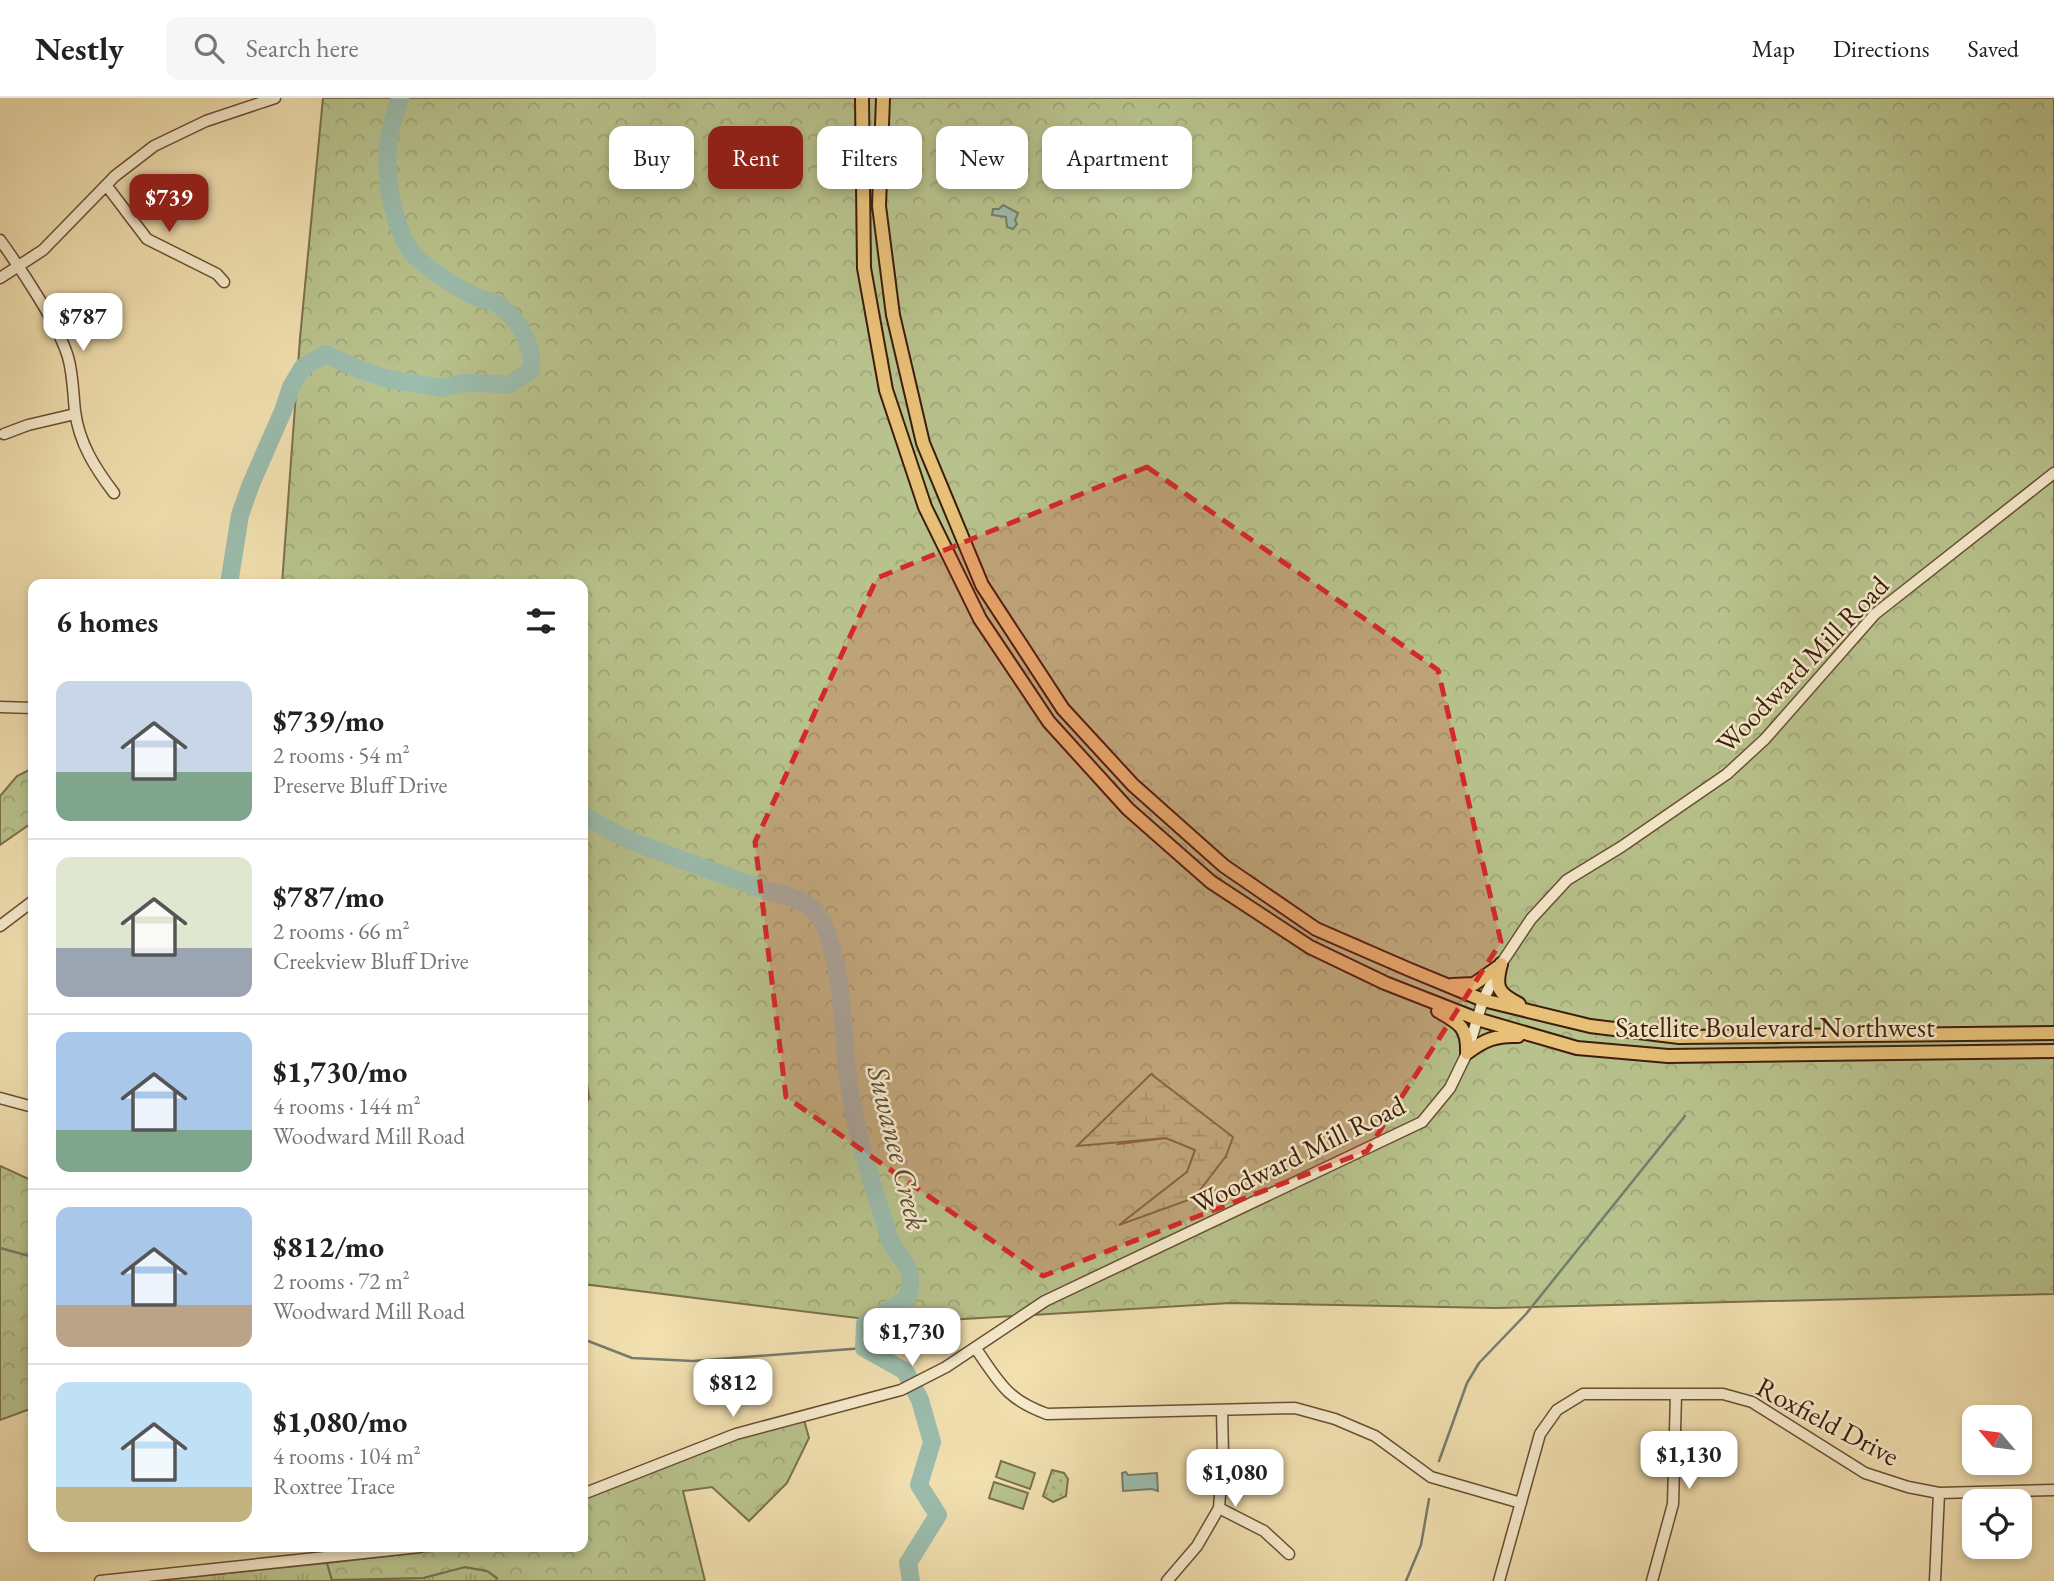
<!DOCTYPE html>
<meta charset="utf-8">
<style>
:root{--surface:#fff;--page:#f6f6f6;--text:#222;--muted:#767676;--line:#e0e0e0;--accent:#8f2418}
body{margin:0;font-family:"EB Garamond",serif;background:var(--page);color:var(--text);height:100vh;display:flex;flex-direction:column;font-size:26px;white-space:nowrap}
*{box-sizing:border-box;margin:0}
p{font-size:23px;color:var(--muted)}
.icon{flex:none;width:38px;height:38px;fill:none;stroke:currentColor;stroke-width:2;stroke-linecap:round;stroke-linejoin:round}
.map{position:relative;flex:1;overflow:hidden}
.sheet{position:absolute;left:28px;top:481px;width:560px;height:973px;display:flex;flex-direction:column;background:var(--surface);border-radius:14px;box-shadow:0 4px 10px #0003}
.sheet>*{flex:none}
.hud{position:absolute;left:609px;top:28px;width:665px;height:63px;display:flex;gap:14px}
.needle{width:46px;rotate:299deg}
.fabs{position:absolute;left:1962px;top:1307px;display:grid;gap:14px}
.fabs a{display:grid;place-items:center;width:70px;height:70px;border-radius:14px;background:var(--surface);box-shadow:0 4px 10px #0003;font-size:35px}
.price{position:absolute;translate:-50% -60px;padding:0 16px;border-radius:14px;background:#fff;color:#222;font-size:23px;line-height:46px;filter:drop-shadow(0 2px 4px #0008)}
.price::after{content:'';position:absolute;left:50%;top:42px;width:21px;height:16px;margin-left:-10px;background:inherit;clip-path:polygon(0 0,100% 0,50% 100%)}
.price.current{background:var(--accent);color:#fff}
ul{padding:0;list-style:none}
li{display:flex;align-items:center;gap:21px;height:175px;padding:0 28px}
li+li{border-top:2px solid var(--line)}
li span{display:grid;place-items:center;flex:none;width:196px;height:140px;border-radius:14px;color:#555}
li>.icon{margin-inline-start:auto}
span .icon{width:84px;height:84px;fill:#fffc;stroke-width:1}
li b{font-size:30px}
h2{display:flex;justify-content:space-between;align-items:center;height:84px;padding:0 28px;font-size:30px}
.chip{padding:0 24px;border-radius:14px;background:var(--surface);box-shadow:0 4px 10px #0003;font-size:24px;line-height:63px}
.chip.current{background:var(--accent);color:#fff}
header{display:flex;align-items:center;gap:42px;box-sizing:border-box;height:98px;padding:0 35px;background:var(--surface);border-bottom:2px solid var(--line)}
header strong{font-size:33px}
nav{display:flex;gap:38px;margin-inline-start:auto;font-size:24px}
.search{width:490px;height:63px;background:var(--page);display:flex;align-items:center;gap:18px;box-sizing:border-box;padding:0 24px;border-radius:14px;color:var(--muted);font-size:26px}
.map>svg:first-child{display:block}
.grass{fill:url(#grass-tufts);stroke:#7a704c;stroke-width:2}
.forest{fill:url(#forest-crowns);stroke:#7a704c;stroke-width:2;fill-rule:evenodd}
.wetland{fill:url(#wetland-marsh);stroke:#7a704c;stroke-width:2}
.park{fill:url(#park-dots);stroke:#7a704c;stroke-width:2}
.garden{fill:#b8c28c;stroke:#7a704c;stroke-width:2}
.water{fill:#9bbcad;stroke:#757c6d;stroke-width:2}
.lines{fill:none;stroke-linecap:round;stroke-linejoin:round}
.stream{stroke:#757c6d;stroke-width:2.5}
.river{stroke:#9bbcad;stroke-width:18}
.minor-casing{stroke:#684e35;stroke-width:13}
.major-casing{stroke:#3b1d0c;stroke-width:16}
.minor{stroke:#f6eacb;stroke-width:10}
.major{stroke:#e8c078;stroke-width:12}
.marked{fill:#d62828;fill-opacity:0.2;stroke:#d62828;stroke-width:5;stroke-dasharray:14 9;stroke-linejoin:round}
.labels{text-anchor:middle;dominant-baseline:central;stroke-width:5;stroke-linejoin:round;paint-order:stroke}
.street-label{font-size:28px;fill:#3b1d0c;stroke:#f6eacb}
.water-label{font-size:30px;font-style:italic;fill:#584d3c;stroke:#f6eacb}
</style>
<header>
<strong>Nestly</strong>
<div class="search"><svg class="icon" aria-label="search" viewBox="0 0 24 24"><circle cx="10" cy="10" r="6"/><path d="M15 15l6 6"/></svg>Search here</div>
<nav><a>Map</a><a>Directions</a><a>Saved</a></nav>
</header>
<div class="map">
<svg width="2054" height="1483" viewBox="0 0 2054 1483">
<defs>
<pattern id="grass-tufts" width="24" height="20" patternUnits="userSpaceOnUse" patternTransform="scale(1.75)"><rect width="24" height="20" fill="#b8c28c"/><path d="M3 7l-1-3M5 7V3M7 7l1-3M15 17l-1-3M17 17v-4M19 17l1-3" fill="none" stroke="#9fa678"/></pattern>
<pattern id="forest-crowns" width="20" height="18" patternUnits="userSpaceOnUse" patternTransform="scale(1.75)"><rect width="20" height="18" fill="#b8c28c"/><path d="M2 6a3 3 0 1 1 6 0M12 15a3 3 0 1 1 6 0" fill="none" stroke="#9fa678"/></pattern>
<pattern id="wetland-marsh" width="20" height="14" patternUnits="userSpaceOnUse" patternTransform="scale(1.75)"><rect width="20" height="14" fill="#b8c28c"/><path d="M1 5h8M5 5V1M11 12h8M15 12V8" fill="none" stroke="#9fa678"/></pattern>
<pattern id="park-dots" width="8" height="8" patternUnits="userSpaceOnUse" patternTransform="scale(1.75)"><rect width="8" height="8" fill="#b8c28c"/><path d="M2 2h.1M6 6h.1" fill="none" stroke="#9fa678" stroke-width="1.8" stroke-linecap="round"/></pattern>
</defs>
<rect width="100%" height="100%" fill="#f1dfaf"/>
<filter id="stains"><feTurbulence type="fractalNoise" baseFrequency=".00286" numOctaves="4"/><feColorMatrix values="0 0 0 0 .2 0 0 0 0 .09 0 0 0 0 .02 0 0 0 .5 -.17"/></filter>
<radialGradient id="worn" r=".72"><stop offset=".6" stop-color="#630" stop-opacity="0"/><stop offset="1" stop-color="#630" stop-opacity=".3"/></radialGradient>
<path class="grass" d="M327 1465 332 1482 423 1480 464 1469 487 1473 498 1481 496 1483H148Z"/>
<path class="forest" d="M323 0H2054V1196L1496 1210 1230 1205 898 1225 583 1186V1012L589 1000 583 956V486H282L300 240ZM1152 976 1226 1059 1122 1125 1187 1074 1196 1051 1166 1040 1118 1046Z
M33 670V724L0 747V698L17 678Z
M0 1068 33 1083V1310L0 1322Z
M804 1322 809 1340 787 1385 749 1423 712 1389 683 1393 705 1483H496L497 1480 487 1473 465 1469 423 1480 332 1482 327 1465 430 1453 445 1449H583V1401L744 1338Z"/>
<path class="wetland" d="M1151 976 1233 1039 1226 1058 1194 1100 1119 1127 1187 1074 1195 1052 1166 1040 1077 1048Z"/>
<path class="park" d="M1052 1372 1064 1375 1068 1381 1066 1398 1053 1404 1043 1398Z"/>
<path class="garden" d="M1001 1363 1035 1375 1030 1391 996 1379Z
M994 1384 1028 1395 1023 1411 989 1400Z"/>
<path class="water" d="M1003 107 1018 115 1015 122 1017 126 1013 131 1007 129 1006 119 992 117 993 111H999Z
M1126 1374 1128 1377 1157 1375 1158 1393 1152 1391 1123 1393 1122 1375Z"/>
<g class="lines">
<path class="stream" d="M0 1150 33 1159
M583 1241 632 1260 693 1263 864 1250
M1439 1363 1467 1285 1479 1265 1526 1216 1685 1018
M1406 1483 1421 1447 1429 1401"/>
<path class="river" d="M229 486 240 417 251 386 283 313 291 289 303 269 326 256 360 272 388 281 442 290 463 285 511 286 531 272C534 247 519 222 499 207 493 203 485 203 479 200 463 194 428 171 416 159 393 135 385 79 388 47 389 31 395 16 400 0
M583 718 631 743 770 794C789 797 814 805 823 825 846 875 841 940 850 994 857 1039 872 1085 886 1129 891 1162 920 1161 907 1201L865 1226 864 1250 905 1273 920 1302 932 1344 919 1387 938 1417 908 1465 911 1483"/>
<defs>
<path id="minor" d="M106 87 147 141 217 176 224 184
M0 142C21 171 58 226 68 259 73 276 73 295 75 313 79 345 95 370 114 395
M0 180 43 152 115 78 154 48 206 23 275 0
M4 336 28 327 75 316
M0 609 33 610
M0 828 33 803
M0 1000 33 1009
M976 1251C1000 1285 1006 1301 1047 1316L1295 1310 1335 1321 1375 1338 1431 1379 1521 1405
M583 1396 736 1336 901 1292 946 1269 1045 1203 1422 1024 1450 990 1467 955 1483 902 1501 866 1531 821 1567 782 1621 749 1727 676 1765 641 1875 516 2054 375
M1219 1410 1264 1433 1289 1456
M100 1483 420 1449
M1167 1483 1197 1448 1219 1410 1223 1358 1222 1312
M1499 1483 1540 1336 1557 1312 1583 1296H1723L1752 1304 1865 1375 1908 1389 1939 1395 2054 1392
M1652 1483 1673 1406 1676 1296
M1935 1483 1939 1395"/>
<path id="major" d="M862 0 864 170 886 292 925 409 980 521 1049 624 1128 711 1211 784 1310 849 1385 885 1477 921 1577 950 1668 958 2054 953
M883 0 879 108 893 217 923 345 982 487 1063 611 1133 687 1224 768 1316 831 1408 871 1483 902 1590 928 1679 939 2054 935
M1501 866C1495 889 1497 895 1519 906
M1452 887 1474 886 1501 867
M1438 913C1459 925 1468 929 1467 955
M1467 955C1484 942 1496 937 1518 938"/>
</defs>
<use href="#minor" class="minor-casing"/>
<use href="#major" class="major-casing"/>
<use href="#minor" class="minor"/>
<use href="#major" class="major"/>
</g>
<path class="marked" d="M1147 369 1438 572 1501 844 1367 1053 1043 1178 786 999 755 744 877 480Z"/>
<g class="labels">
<g class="street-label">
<text transform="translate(1802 566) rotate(-46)">Woodward Mill Road</text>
<text x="1775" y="929">Satellite Boulevard Northwest</text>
<text transform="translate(1298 1056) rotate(-26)">Woodward Mill Road</text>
<text transform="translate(1828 1323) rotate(28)">Roxfield Drive</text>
</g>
<g class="water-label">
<text transform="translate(898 1050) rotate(76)">Suwanee Creek</text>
</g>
</g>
<rect width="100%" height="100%" filter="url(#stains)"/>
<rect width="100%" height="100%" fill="url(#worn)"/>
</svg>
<div class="fabs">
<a><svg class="needle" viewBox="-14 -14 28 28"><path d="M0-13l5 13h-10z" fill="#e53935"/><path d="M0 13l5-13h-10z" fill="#767676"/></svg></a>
<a><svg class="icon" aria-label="locate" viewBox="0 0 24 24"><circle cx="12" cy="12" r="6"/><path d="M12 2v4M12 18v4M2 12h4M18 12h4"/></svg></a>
</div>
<b class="price current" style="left:169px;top:136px">$739</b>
<b class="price" style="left:83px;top:255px">$787</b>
<b class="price" style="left:912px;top:1270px">$1,730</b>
<b class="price" style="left:733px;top:1321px">$812</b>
<b class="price" style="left:1689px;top:1393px">$1,130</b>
<b class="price" style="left:1235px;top:1411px">$1,080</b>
<div class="hud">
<a class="chip">Buy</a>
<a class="chip current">Rent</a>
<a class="chip">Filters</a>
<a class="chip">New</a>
<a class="chip">Apartment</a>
</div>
<section class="sheet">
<h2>6 homes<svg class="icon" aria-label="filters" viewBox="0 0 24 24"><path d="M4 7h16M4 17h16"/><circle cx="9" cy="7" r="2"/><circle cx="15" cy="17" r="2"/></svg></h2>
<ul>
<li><span style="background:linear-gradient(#c9d6e8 65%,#7fa58c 0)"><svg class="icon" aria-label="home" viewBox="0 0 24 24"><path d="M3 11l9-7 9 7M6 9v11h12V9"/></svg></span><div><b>$739/mo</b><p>2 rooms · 54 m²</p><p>Preserve Bluff Drive</p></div></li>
<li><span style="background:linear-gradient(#dfe7d0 65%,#9aa5b1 0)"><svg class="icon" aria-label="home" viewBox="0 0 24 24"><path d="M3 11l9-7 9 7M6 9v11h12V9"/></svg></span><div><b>$787/mo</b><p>2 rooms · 66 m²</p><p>Creekview Bluff Drive</p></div></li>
<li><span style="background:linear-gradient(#a9c7e8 70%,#7fa58c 0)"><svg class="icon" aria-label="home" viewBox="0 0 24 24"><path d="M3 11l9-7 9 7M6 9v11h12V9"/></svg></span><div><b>$1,730/mo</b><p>4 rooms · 144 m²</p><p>Woodward Mill Road</p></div></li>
<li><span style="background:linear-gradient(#a9c7e8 70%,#b9a48a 0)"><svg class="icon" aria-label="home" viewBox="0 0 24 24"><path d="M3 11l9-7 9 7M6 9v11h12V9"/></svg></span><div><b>$812/mo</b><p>2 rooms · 72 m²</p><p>Woodward Mill Road</p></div></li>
<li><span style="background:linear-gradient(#bfe0f5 75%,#c2b280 0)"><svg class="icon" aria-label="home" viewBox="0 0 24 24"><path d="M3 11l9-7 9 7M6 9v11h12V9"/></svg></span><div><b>$1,080/mo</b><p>4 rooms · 104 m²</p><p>Roxtree Trace</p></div></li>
</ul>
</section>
</div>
